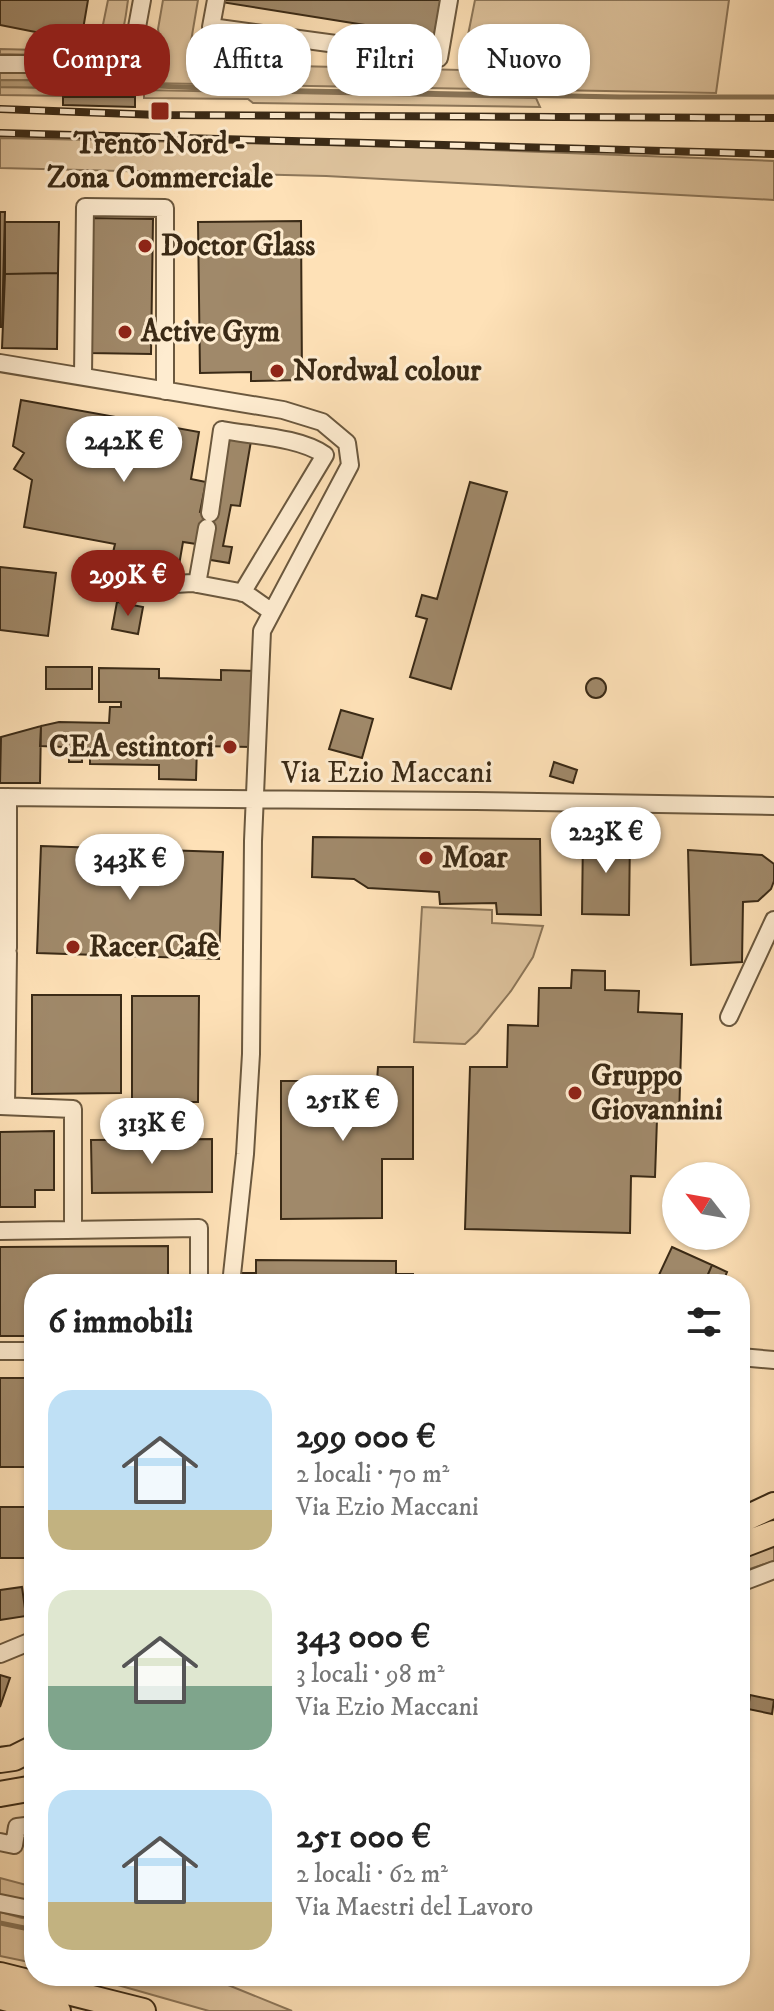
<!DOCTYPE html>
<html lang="it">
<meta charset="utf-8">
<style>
:root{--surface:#fff;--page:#f2f2f2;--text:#222;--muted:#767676;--accent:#8f2418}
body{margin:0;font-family:"IM FELL DW Pica",serif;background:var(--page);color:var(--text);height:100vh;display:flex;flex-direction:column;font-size:30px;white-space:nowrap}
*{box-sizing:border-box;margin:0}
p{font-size:26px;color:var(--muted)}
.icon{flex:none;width:44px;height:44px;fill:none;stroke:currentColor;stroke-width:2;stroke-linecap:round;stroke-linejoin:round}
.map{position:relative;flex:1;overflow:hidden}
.details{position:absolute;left:24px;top:1274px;width:726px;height:712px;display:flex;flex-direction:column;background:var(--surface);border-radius:32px;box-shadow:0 2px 6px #0004}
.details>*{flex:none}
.hud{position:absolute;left:24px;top:24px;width:726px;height:72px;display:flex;gap:16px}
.needle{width:52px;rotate:301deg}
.tools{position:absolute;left:662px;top:1162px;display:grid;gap:16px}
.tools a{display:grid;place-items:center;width:88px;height:88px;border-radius:50%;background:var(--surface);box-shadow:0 2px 6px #0004;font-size:40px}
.price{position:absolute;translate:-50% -68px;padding:0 18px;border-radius:28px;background:#fff;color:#222;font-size:26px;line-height:52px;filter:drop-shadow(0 2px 4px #0008)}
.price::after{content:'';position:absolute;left:50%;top:48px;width:24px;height:18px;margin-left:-12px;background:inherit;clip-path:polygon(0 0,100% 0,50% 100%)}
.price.active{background:var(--accent);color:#fff}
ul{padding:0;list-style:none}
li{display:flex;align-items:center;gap:24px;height:200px;padding:0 24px}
li span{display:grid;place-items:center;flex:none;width:224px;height:160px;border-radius:24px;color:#555}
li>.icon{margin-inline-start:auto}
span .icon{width:96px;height:96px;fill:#fffc;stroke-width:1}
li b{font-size:34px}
h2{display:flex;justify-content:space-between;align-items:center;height:96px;padding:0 24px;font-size:34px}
.chip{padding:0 28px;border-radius:32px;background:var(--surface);box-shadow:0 2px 6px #0004;font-size:28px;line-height:72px}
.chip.active{background:var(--accent);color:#fff}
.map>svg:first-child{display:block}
.green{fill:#ddc29c;stroke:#8c7659;stroke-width:2}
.water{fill:#bba380;stroke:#877356;stroke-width:2}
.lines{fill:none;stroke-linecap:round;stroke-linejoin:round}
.stream{stroke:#877356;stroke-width:5}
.building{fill:#a0896a;stroke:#3a2a16;stroke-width:2}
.minor-casing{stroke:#6b583e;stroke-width:20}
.highway-casing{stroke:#3a2a16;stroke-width:28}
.minor{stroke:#feecd0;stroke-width:16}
.highway{stroke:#fee1b7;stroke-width:24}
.rail-casing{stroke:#3a2a16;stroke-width:8}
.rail{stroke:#feecd0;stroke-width:5;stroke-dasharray:15;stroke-linecap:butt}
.poi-dot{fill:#8f2418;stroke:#feecd0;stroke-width:3}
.labels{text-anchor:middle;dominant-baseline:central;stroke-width:6;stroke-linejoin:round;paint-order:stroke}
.poi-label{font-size:30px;font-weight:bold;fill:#3a2a16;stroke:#feecd0;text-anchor:start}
.street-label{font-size:30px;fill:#3a2a16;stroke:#feecd0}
</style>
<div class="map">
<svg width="774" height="2011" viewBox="0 0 774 2011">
<rect width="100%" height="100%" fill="#fee1b7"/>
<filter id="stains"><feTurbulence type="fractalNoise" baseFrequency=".0025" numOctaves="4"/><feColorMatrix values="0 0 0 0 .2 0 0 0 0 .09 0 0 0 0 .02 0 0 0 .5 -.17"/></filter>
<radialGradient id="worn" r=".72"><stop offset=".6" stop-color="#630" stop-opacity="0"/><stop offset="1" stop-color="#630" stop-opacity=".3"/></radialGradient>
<path class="green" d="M108 0H128C125 19 125 38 109 51L98 49Z
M163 0H198L189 53 253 65 461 70 475 0H729L716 93 145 83 147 65 155 66 158 48 150 46 152 37 159 35 158 29Z
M0 49 79 51V56L0 54Z
M0 70 137 73 136 81 0 80Z
M0 87 136 89 135 97 0 95Z
M144 90 536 98 540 107 253 103 248 99 144 98Z
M0 138 413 147 774 161V200L326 176 0 168Z
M422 907 492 910V923L543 926 533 957 511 991 477 1033 465 1044 414 1042Z
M774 1546V1561L740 1572V1559Z
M0 1878 34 1887V1903L0 1895Z
M0 1912 22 1918 34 1919V1963L0 1956Z
M86 1976H206L292 2011H209Z"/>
<path class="water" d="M0 80 136 81V89L0 87Z"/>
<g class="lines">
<path class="stream" d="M133 85 251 90 620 97H774
M0 1923 34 1930"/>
</g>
<path class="building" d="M0 0H88L81 41 0 25Z
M221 0H441L434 36 221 2Z
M63 97H135V107L63 105Z
M0 212H5L2 327H0Z
M91 218 153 219 151 354 88 353Z
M301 221 302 380 251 381V372L200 373 198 222Z
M5 222H59L58 273 5 274Z
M58 273 57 349 2 348 5 274Z
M21 400 199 432 191 479 206 482 200 512 215 514 229 437 251 441 240 506 231 505 223 546 232 547 229 563 205 559 196 544 183 542 178 571 152 566 150 574 135 572 137 561 112 557 115 544 24 527 32 480 14 469 24 453 13 446Z
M470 482 507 492 451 689 410 677 427 619 416 616 422 595 437 599Z
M0 567 56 573 48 636 0 630Z
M117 602 143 607 138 634 112 629Z
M46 667H92V689H46Z
M99 668 159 669V678L221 680V670L255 671 252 747 197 746 196 780 159 779V765L90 764V748L40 746 41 726 59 722 109 723 110 707H121V702H99Z
M586 688a10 10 0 1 1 20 0a10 10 0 1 1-20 0Z
M341 710 373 719 362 758 329 749Z
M41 726 40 783H0L1 737Z
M69 750H82V762H69Z
M554 762 577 770 573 783 550 776Z
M583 835H630L629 915 582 914Z
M313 837 540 839 541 915 497 914 496 903 440 904 439 892 368 888 354 879 312 877Z
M41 846 223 852 219 959 37 953Z
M688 850 762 855 774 864V881L771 889 758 901 743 902 742 962 691 965Z
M572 970 605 971V990L639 991 638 1012 682 1014 679 1119H657L655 1177 631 1176 630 1233 465 1229 470 1067H507L508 1025 538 1026 539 988H571Z
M32 995H121V1093L32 1094Z
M132 996H199L198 1102H132Z
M378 1067H413V1159H382V1218L281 1219V1081H377Z
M54 1131V1190H35V1207H0V1132Z
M212 1139V1192L92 1193 91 1140Z
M168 1246V1284H34V1336H0V1247Z
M672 1247 712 1265 704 1284H673L658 1277Z
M256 1260 396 1261V1274H413V1284H241V1273H256Z
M712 1265 727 1272 722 1284H711L705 1281Z
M0 1378H34V1467H0Z
M0 1507H34V1558H0Z
M22 1587 26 1616 0 1620V1590Z
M0 1675 10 1678 0 1707Z
M750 1695 774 1700 772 1714 748 1709Z
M34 1852V1874H31L26 1854Z"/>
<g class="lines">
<defs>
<path id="minor" d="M216 0 211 27 439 58 449 0
M0 64H91L108 63 117 59 127 51 135 38 142 0
M0 363 283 410 322 422 347 443 350 465 262 631 253 841 251 1054 245 1154 231 1284
M83 376 85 207 165 208V391
M210 513 222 430C254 436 299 437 325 455L242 593
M101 572 175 584 192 583 245 593 272 612
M197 584 207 528
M0 797 476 801 774 806
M0 964 8 948V797
M729 1017 774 920
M0 1106 73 1109V1230
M6 1106 8 953
M0 1231 199 1228V1284
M0 1351H34
M740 1357 774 1360
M740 1583 774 1570
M0 1654 34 1640
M0 1842 14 1845 17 1827 34 1825
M0 1903 34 1910"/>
<path id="highway" d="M740 1521 774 1505
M740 1546 774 1533
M0 1760 14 1758 34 1748
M0 1794 34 1788
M0 1975 143 2011
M0 1997 58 2011"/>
</defs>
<use href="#minor" class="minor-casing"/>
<use href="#highway" class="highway-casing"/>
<use href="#minor" class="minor"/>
<use href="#highway" class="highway"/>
<defs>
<path id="rail" d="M0 109 159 115 774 118
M0 133 774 154"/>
</defs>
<use href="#rail" class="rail-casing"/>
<use href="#rail" class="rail"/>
</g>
<g class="poi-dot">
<rect x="150" y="101" width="20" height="20" rx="4"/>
<circle cx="145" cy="246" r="8"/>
<circle cx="125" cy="332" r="8"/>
<circle cx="277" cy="371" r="8"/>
<circle cx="230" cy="747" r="8"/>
<circle cx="426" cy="858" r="8"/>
<circle cx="73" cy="947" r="8"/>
<circle cx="575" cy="1093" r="8"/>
</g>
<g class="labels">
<g class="poi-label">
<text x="160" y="144" text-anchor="middle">Trento Nord -<tspan x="160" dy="34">Zona Commerciale</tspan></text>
<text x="161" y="246">Doctor Glass</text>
<text x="141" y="332">Active Gym</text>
<text x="293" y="371">Nordwal colour</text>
<text x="214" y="747" text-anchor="end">CEA estintori</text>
<text x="442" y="858">Moar</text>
<text x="89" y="947">Racer Cafè</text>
<text x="591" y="1076">Gruppo<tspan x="591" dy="34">Giovannini</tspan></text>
</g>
<g class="street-label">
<text x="387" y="773">Via Ezio Maccani</text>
</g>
</g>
<rect width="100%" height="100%" filter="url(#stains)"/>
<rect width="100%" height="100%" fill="url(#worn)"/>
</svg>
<div class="tools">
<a><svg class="needle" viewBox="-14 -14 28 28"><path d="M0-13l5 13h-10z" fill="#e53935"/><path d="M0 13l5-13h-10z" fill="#767676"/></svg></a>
</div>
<b class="price" style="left:124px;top:484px">242K €</b>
<b class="price active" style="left:128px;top:618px">299K €</b>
<b class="price" style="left:606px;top:875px">223K €</b>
<b class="price" style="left:130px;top:902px">343K €</b>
<b class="price" style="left:343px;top:1143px">251K €</b>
<b class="price" style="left:152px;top:1166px">313K €</b>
<div class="hud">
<a class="chip active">Compra</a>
<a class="chip">Affitta</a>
<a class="chip">Filtri</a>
<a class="chip">Nuovo</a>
</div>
<section class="details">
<h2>6 immobili<svg class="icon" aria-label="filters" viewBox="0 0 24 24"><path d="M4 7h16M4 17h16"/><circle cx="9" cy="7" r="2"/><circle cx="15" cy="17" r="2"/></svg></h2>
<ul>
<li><span style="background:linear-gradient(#bfe0f5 75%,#c2b280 0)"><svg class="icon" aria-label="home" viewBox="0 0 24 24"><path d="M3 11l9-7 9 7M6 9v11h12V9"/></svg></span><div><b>299 000 €</b><p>2 locali · 70 m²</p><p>Via Ezio Maccani</p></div></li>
<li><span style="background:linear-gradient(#dfe7d0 60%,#7fa58c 0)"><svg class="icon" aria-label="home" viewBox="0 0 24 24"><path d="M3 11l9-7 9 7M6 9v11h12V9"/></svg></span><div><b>343 000 €</b><p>3 locali · 98 m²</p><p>Via Ezio Maccani</p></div></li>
<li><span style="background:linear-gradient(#bfe0f5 70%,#c2b280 0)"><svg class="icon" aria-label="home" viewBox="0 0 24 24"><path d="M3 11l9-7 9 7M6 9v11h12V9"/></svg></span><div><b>251 000 €</b><p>2 locali · 62 m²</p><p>Via Maestri del Lavoro</p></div></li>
</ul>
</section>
</div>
